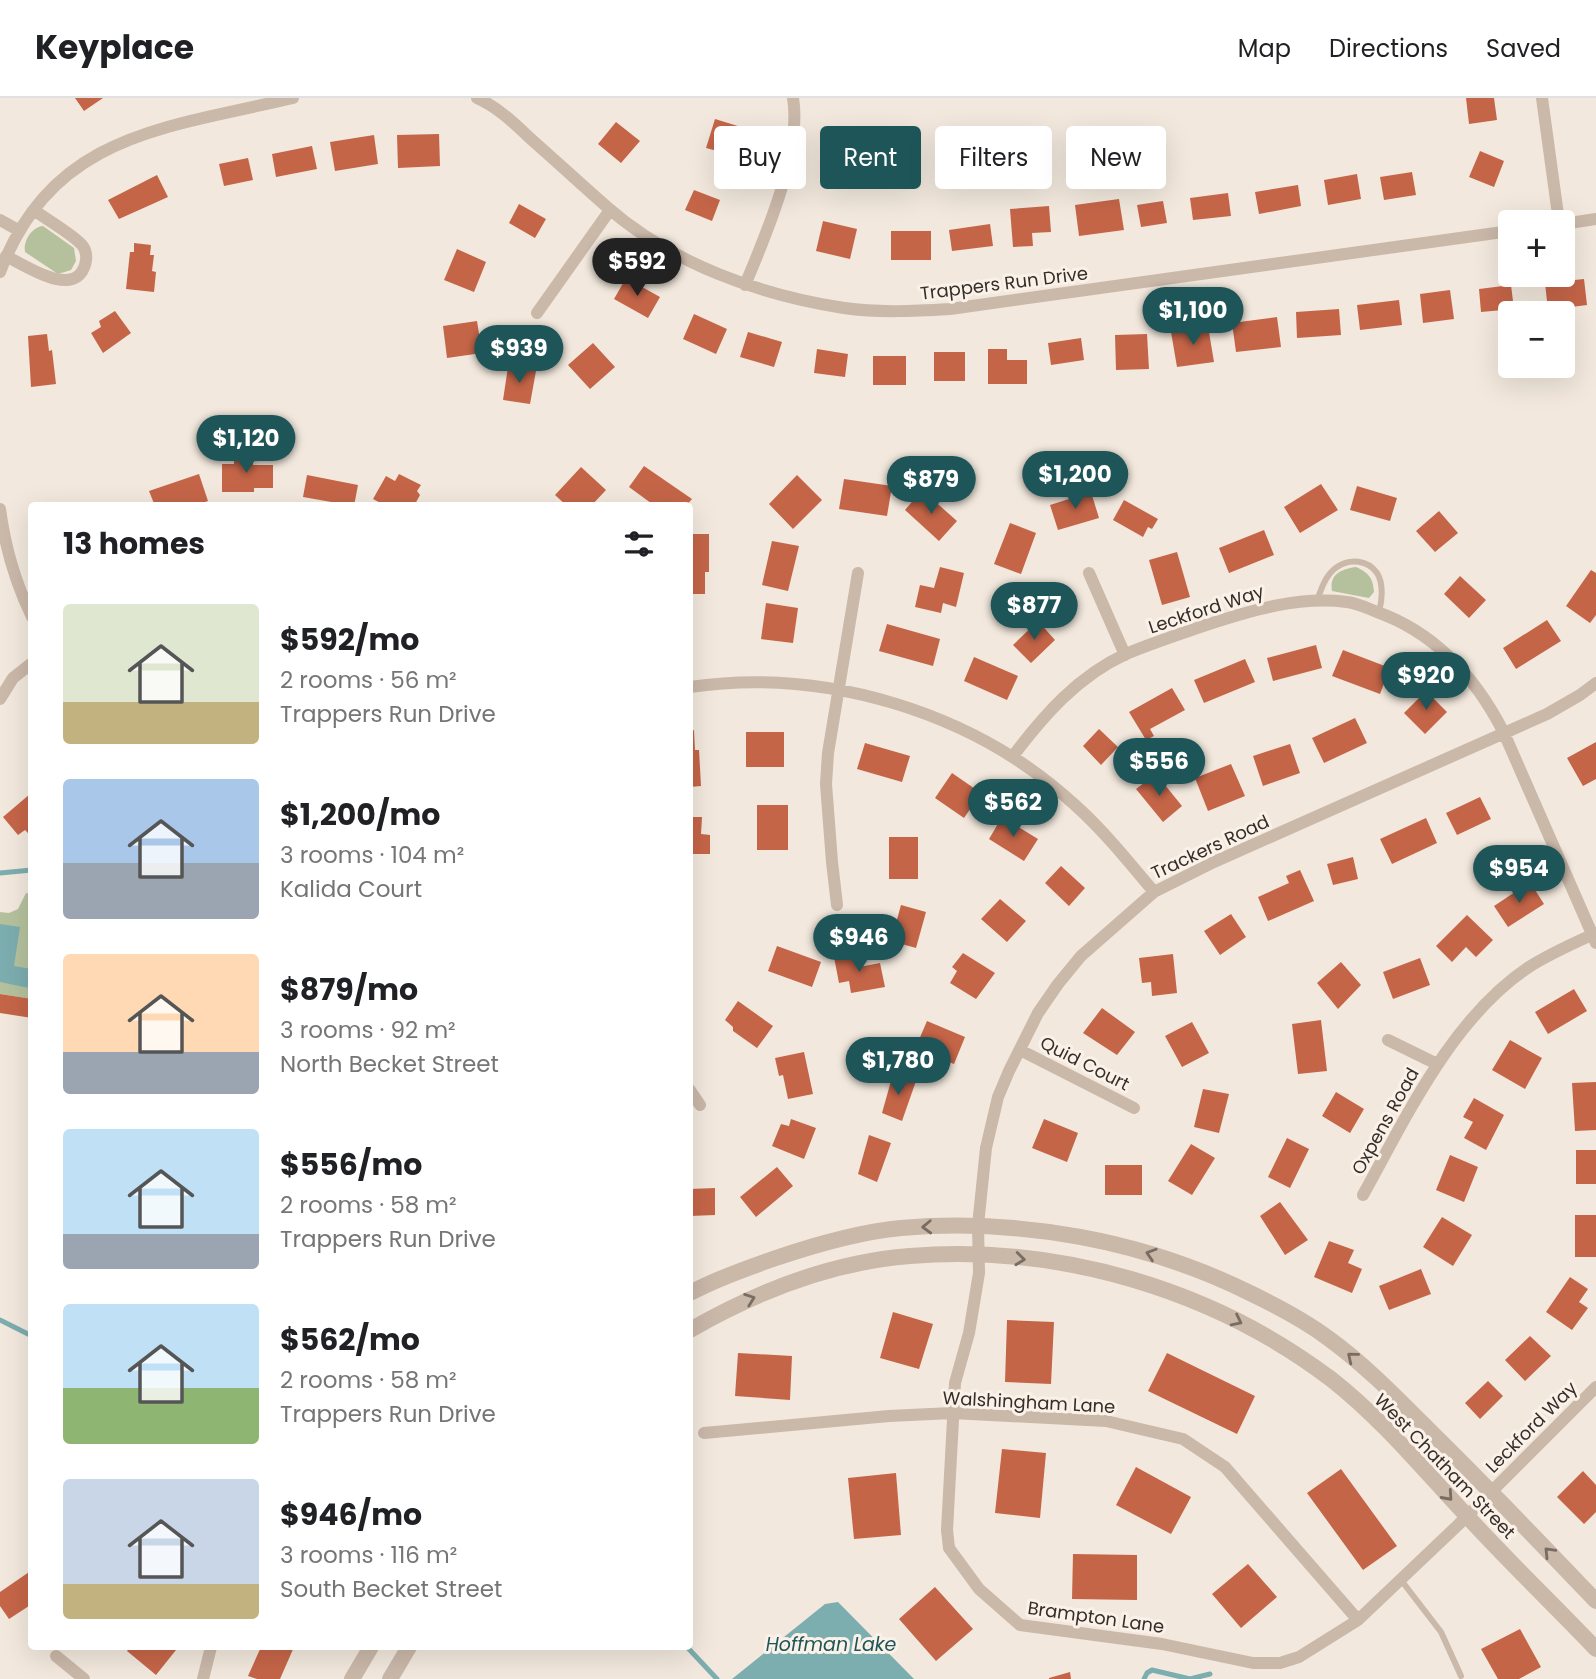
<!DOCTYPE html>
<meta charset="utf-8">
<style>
:root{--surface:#fff;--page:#f6f6f6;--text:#202124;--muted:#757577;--line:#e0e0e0;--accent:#1e5558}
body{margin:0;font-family:Poppins,sans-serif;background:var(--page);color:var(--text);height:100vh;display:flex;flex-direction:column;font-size:26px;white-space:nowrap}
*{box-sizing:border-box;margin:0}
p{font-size:23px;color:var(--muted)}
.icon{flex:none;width:38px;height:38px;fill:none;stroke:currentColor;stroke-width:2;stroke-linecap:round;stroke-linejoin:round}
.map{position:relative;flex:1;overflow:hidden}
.panel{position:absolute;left:28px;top:404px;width:665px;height:1148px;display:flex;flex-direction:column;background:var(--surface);border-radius:7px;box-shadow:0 7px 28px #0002}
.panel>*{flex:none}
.banner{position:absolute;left:714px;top:28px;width:665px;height:63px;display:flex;gap:14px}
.buttons{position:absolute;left:1498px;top:112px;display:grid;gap:14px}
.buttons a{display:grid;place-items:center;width:77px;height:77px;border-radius:7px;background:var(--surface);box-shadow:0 7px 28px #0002;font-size:35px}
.price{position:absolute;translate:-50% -60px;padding:0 16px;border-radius:24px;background:var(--accent);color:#fff;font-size:23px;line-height:46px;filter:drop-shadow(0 2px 4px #0008)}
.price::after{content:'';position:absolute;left:50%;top:42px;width:21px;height:16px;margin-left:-10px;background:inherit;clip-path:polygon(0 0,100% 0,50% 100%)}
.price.on{background:#222;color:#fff}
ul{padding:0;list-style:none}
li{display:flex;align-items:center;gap:21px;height:175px;padding:0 35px}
li span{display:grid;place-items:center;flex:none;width:196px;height:140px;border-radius:7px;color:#555}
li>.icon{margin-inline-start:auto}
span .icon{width:84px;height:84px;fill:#fffc;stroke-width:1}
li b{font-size:30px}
h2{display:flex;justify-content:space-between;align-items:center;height:84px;padding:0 35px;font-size:30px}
.chip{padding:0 24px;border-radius:7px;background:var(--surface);box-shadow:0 7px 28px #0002;font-size:24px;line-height:63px}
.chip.on{background:var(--accent);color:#fff}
header{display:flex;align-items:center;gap:42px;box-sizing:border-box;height:98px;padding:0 35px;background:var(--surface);border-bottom:2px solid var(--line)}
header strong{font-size:33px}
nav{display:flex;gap:38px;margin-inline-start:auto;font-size:24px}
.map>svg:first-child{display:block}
.green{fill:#b5c19d}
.water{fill:#7cadaf}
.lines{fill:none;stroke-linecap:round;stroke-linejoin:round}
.stream{stroke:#7cadaf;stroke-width:5}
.building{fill:#c56548}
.service{stroke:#cab8a9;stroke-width:6}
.minor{stroke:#cab8a9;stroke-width:12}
.tertiary{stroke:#cab8a9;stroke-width:16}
.oneway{stroke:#796c63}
.labels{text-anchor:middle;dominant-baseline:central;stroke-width:6;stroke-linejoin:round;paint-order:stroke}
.street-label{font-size:18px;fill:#372d29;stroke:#faf2e9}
.water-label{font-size:19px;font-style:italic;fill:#1e5558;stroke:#faf2e9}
</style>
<header>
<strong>Keyplace</strong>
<nav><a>Map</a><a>Directions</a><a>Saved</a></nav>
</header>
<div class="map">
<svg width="1596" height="1581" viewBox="0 0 1596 1581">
<rect width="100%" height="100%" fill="#f2e8dd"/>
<path class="green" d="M43 128 74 150 76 163 71 172 58 176 25 154C23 143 32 129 43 128Z
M1356 469C1369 475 1373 480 1374 494L1369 500 1332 493C1329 476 1342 471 1356 469Z
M26 795 31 796V901L0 896V814L9 815 18 811Z"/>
<path class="water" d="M0 826 20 829 14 868 31 871 29 890 0 884Z
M838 1504 914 1581H732L825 1506Z"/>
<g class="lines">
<path class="stream" d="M0 775 32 772
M0 1222 32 1238
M687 1549 717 1581
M1144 1581 1147 1575 1152 1572 1190 1581 1210 1576"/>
</g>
<path class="building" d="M75 0H103L84 13Z
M1466 0H1494L1497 22 1469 26Z
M715 21 741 29 732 57 706 50Z
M616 24 640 43 621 65 598 46Z
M439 36 440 68 398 70 397 37Z
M374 37 378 66 335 73 330 44Z
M842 41 870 44 864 86 836 83Z
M312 48 317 71 276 79 272 56Z
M1480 53 1504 63 1494 89 1469 79Z
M248 60 253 82 224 88 219 66Z
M1412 74 1416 97 1384 102 1380 79Z
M1357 76 1361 101 1328 107 1324 82Z
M157 77 168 99 119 121 108 102Z
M1298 87 1301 108 1259 116 1255 94Z
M694 92 720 102 712 123 685 112Z
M1228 95 1231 118 1193 122 1190 100Z
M1119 101 1124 132 1079 138 1075 107Z
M1163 103 1167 125 1141 129 1137 107Z
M519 106 546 121 535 140 509 125Z
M1049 108 1051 134 1032 135 1033 148 1013 149 1010 111Z
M823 123 857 131 850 161 816 153Z
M990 126 993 148 952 153 949 132Z
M891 133H931V162H891Z
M134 145 151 147 150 157H154L152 173 156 174 154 194 126 191 130 154H134Z
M457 151 486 164 474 194 444 182Z
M626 180 660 199 648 220 614 201Z
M1584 181 1587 207 1548 212 1545 185Z
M1511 187 1514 211 1481 214 1479 191Z
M1450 192 1454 221 1423 225 1420 196Z
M1399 202 1402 227 1360 232 1357 207Z
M1339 211 1341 237 1297 240 1296 214Z
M115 213 131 235 103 255 91 235 101 229 99 223Z
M694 216 727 231 716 256 683 241Z
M1277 219 1281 249 1236 254 1232 225Z
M477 223 482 255 447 260 443 228Z
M1208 228 1214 264 1177 269 1171 234Z
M748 234 782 244 774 269 740 259Z
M47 236 49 253 52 252 56 286 31 289 28 238Z
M1147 236 1149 271 1116 272 1115 237Z
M1081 240 1084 262 1051 267 1048 245Z
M593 245 615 269 590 291 568 267Z
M817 251 848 256 845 279 814 275Z
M988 251H1007V262H1027V286H988Z
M934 254H965V283H934Z
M873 258H906V287H873Z
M508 269 536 273 530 306 503 302Z
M234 357H253V367H273V390H254V394H222V366H234Z
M644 368 692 401 686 408H655L629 389Z
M581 369 606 392 591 408H567L555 397Z
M199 376 208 403 193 408H155L149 393Z
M399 376 421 387 417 393 420 397 414 408H386L373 401 386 378 395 383Z
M307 377 358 387 354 408 303 399Z
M797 377 822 402 793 431 769 406Z
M844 381 892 388 887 418 839 411Z
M1321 386 1338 412 1300 435 1284 409Z
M1357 388 1397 400 1390 423 1350 412Z
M922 392 957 423 939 443 905 412Z
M1091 394 1099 420 1058 432 1050 407Z
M1124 402 1158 421 1152 431 1148 429 1143 439 1113 422Z
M1439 413 1458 435 1435 454 1416 433Z
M1010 425 1036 435 1021 476 994 466Z
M1264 432 1274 457 1229 475 1219 450Z
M690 436H709V474H705V496H690Z
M772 443 799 448 788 493 762 487Z
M1177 454 1190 499 1162 507 1149 462Z
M940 469 964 475 956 509 943 505 941 515 915 509 920 487 934 490Z
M1591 472 1596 475V517L1590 525 1566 508Z
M1460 478 1486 502 1469 520 1444 496Z
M766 505 798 510 793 545 761 541Z
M1547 522 1561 543 1516 571 1503 550Z
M1038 523 1055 542 1031 565 1013 547Z
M887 526 940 541 933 568 879 553Z
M1316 547 1322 570 1273 583 1267 560Z
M1343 552 1390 570 1380 596 1332 578Z
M974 559 1018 578 1007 602 964 583Z
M1245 561 1255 584 1204 605 1194 582Z
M1172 590 1185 612 1150 631 1154 638 1146 642 1129 614Z
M1426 593 1447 614 1425 636 1404 615Z
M1355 620 1367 645 1324 665 1312 640Z
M1099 631 1118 649 1101 667 1083 648Z
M694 632 695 652H699L701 688 690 689V633Z
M746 634H784V669H746Z
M1596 644V681L1583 688 1567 660Z
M865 645 910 658 902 684 857 671Z
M1290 646 1300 675 1263 688 1253 658Z
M1231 666 1245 698 1208 713 1195 680Z
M952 675 981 695 964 720 935 700Z
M1156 676 1182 708 1163 724 1136 691Z
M30 696 32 698V739L25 732 18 737 3 719Z
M1480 699 1491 721 1457 737 1446 715Z
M757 707H788V752H757Z
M690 719H702L701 736 710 737V756H690Z
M1002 719 1038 741 1024 763 989 741Z
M1426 720 1437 745 1392 766 1380 741Z
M889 739H918V781H889Z
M1353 759 1358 781 1333 787 1327 766Z
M1061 768 1085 790 1069 808 1045 785Z
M1300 772 1314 803 1268 823 1258 799 1289 785 1286 778Z
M1530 784 1544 806 1508 829 1494 808Z
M690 786H693L692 827H690Z
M1000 801 1026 823 1007 844 981 821Z
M901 807 926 814 916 850 891 843Z
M1231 816 1246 839 1220 857 1204 833Z
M1467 817 1493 842 1476 859 1466 849 1452 864 1436 848Z
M777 848 821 864 812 889 768 873Z
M856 855 859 869 880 865 885 889 851 895 849 883 839 885 834 859Z
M963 855 995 875 976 901 950 885 957 873 952 869Z
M1173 856 1177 895 1152 898 1151 884 1142 885 1139 860Z
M1420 860 1430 887 1393 901 1383 874Z
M1341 864 1361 887 1338 911 1317 885Z
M1574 891 1587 913 1548 936 1535 914Z
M0 896 32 901V920L0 915Z
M738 903 773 928 757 950 733 933V929L725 922Z
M1102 910 1135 934 1117 957 1083 935Z
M1321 922 1327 973 1298 976 1292 926Z
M927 923 965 939 954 966 915 951Z
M1192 924 1209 955 1182 969 1165 938Z
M1510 942 1542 960 1525 991 1492 972Z
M804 954 813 996 788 1001 783 977 779 978 775 960Z
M893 976 916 983 902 1023 882 1015Z
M1596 984V1032L1575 1033 1572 985Z
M1203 991 1229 996 1219 1035 1194 1029Z
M1336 994 1364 1011 1350 1035 1322 1018Z
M1474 1000 1504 1017 1486 1052 1464 1040 1473 1024 1463 1019Z
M791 1021 816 1030 804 1061 772 1048 781 1026 789 1028Z
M1044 1021 1078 1035 1067 1064 1032 1050Z
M869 1037 891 1045 877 1084 858 1076Z
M1287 1040 1309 1051 1290 1090 1268 1079Z
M1191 1046 1215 1060 1192 1097 1168 1083Z
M1576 1052H1596V1086H1576Z
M1450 1057 1478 1069 1464 1104 1436 1092Z
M1105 1067H1142V1097H1105Z
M777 1069 793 1088 756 1119 740 1099Z
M715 1090V1117L690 1118V1091Z
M1280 1104 1308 1142 1285 1157 1260 1118Z
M1575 1117H1596V1159H1575Z
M1442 1119 1472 1137 1453 1168 1423 1149Z
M1329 1143 1354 1152 1348 1165 1362 1171 1352 1195 1314 1179Z
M1421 1171 1431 1196 1389 1212 1379 1188Z
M1570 1179 1588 1191 1579 1204 1588 1210 1572 1232 1546 1214Z
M893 1214 933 1226 919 1271 880 1260Z
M1007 1222 1054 1224 1051 1286 1005 1284Z
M1530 1238 1551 1258 1525 1283 1505 1262Z
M738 1255 792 1258 790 1302 735 1298Z
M1167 1255 1255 1298 1237 1336 1148 1293Z
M1488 1283 1503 1298 1480 1321 1465 1305Z
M1002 1351 1046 1355 1040 1420 995 1415Z
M1136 1369 1191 1399 1171 1436 1116 1407Z
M1341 1371 1397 1448 1363 1472 1307 1395Z
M1583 1373 1596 1387V1414L1584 1426 1557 1399Z
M896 1375 901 1437 854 1441 848 1380Z
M1073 1456 1137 1457V1502L1072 1501Z
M1248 1466 1277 1499 1241 1530 1212 1496Z
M32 1472V1506L9 1521 0 1508V1494Z
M935 1489 973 1531 936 1563 899 1521Z
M1520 1531 1541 1569 1519 1581H1498L1481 1551Z
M130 1549H172L176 1552 156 1577 127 1553Z
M261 1549H294L280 1581H257L248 1578Z
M1070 1574 1071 1581H1049V1580Z"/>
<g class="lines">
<path class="service" d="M1317 503C1321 491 1326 476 1337 469 1350 460 1368 462 1377 475 1384 486 1382 503 1379 514
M1401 1482 1441 1534 1461 1578"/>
<path class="minor" d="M477 0C498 9 516 27 532 42 557 64 582 87 607 109 672 166 760 197 844 210 879 215 915 213 950 211L1510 133
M1542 0 1559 124
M0 122 18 132
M1563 126 1596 121
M6 158C26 168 74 201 85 167 87 160 87 153 82 147 71 135 47 122 34 112
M0 174C53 35 166 30 293 0
M745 187C766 137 802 53 793 0
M537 215 610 112
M0 411C5 449 15 484 32 519
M1089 475 1125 557
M1596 585 1580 597 1547 616 1214 764 1154 794 1081 858 1058 886 1038 915 1009 973 998 999 986 1050 978 1127 979 1175 969 1235 955 1285 947 1432 949 1450 979 1491 1020 1527 1162 1546 1253 1565H1280L1299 1559 1358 1522 1457 1428 1596 1289
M690 589C825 569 974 614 1075 707 1104 733 1129 764 1154 794
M0 601 13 580 32 565
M1013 658C1044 617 1078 578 1126 556 1152 545 1180 536 1206 527 1252 512 1298 498 1347 504 1357 505 1367 510 1377 514 1436 535 1476 580 1504 635L1596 845
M837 807 832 764 826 686 828 655 858 475
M1388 942 1437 966
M1020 952 1134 1010
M690 992 700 1007
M1363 1097C1407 1018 1452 920 1529 869 1549 856 1574 845 1596 835
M704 1335 889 1318 952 1315 1106 1323 1183 1341 1225 1369 1358 1522
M56 1558 84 1581
M203 1581 211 1549"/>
<path class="tertiary" d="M690 1195C716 1181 744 1171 773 1161 814 1147 858 1134 901 1130 1020 1120 1143 1142 1250 1195 1277 1208 1304 1222 1328 1240 1368 1269 1402 1305 1437 1340 1491 1393 1543 1448 1596 1503
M690 1232C756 1194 833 1164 910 1158 1059 1146 1212 1191 1331 1281 1382 1321 1422 1370 1466 1417 1508 1463 1553 1506 1596 1551
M352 1581 371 1549
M390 1581 409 1549"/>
</g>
<defs><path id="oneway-chevron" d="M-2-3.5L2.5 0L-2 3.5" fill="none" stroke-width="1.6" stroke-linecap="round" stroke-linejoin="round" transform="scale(1.75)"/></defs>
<g class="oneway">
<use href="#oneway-chevron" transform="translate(927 1129) rotate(178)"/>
<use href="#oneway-chevron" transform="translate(1151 1156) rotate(-162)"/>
<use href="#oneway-chevron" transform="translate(1020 1161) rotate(6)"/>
<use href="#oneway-chevron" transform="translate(750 1201) rotate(-20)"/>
<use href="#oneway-chevron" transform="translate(1237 1223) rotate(26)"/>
<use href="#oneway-chevron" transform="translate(1352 1259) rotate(-141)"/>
<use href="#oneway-chevron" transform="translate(1448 1398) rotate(48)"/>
<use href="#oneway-chevron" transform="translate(1549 1454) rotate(-134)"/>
</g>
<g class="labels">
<g class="street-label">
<text transform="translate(1004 185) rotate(-7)">Trappers Run Drive</text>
<text transform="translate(1206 511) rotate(-18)">Leckford Way</text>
<text transform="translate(1210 749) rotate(-25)">Trackers Road</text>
<text transform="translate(1085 965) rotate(27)">Quid Court</text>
<text transform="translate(1385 1023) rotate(-61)">Oxpens Road</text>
<text transform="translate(1029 1304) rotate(3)">Walshingham Lane</text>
<text transform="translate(1531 1329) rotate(-45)">Leckford Way</text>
<text transform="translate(1445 1368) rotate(46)">West Chatham Street</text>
<text transform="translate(1096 1519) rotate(8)">Brampton Lane</text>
</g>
<g class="water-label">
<text x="831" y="1546">Hoffman Lake</text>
</g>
</g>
</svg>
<div class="buttons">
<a>+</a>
<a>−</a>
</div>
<b class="price on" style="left:637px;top:200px">$592</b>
<b class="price" style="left:1193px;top:249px">$1,100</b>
<b class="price" style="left:519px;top:287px">$939</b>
<b class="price" style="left:246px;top:377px">$1,120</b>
<b class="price" style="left:1075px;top:413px">$1,200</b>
<b class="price" style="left:931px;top:418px">$879</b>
<b class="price" style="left:1034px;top:544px">$877</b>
<b class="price" style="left:1426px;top:614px">$920</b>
<b class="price" style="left:1159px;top:700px">$556</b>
<b class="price" style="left:1013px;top:741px">$562</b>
<b class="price" style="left:1519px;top:807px">$954</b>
<b class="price" style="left:859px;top:876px">$946</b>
<b class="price" style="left:898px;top:999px">$1,780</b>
<div class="banner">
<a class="chip">Buy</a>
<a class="chip on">Rent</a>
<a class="chip">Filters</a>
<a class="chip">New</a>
</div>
<section class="panel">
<h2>13 homes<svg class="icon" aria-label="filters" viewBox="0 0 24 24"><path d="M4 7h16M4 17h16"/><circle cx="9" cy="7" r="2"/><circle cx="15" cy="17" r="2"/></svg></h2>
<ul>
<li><span style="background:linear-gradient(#dfe7d0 70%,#c2b280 0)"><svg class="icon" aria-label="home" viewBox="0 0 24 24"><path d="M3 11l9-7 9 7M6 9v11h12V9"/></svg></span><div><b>$592/mo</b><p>2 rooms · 56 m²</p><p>Trappers Run Drive</p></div></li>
<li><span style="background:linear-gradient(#a9c7e8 60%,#9aa5b1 0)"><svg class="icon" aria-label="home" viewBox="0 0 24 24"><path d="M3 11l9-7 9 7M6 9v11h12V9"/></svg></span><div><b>$1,200/mo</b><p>3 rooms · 104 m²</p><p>Kalida Court</p></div></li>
<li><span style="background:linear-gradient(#ffd9b3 70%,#9aa5b1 0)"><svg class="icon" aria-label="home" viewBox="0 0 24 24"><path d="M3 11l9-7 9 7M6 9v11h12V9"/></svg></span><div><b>$879/mo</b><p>3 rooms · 92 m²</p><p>North Becket Street</p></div></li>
<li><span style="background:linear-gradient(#bfe0f5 75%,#9aa5b1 0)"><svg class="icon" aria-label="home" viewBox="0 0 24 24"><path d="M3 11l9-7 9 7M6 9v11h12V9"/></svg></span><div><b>$556/mo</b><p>2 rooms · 58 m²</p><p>Trappers Run Drive</p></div></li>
<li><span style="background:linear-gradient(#bfe0f5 60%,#8fb573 0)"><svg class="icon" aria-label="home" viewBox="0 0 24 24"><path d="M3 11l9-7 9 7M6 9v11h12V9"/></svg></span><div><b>$562/mo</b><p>2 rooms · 58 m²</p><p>Trappers Run Drive</p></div></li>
<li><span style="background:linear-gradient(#c9d6e8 75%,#c2b280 0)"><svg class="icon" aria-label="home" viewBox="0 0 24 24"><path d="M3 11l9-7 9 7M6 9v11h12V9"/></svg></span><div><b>$946/mo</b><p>3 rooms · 116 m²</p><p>South Becket Street</p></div></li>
</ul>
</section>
</div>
